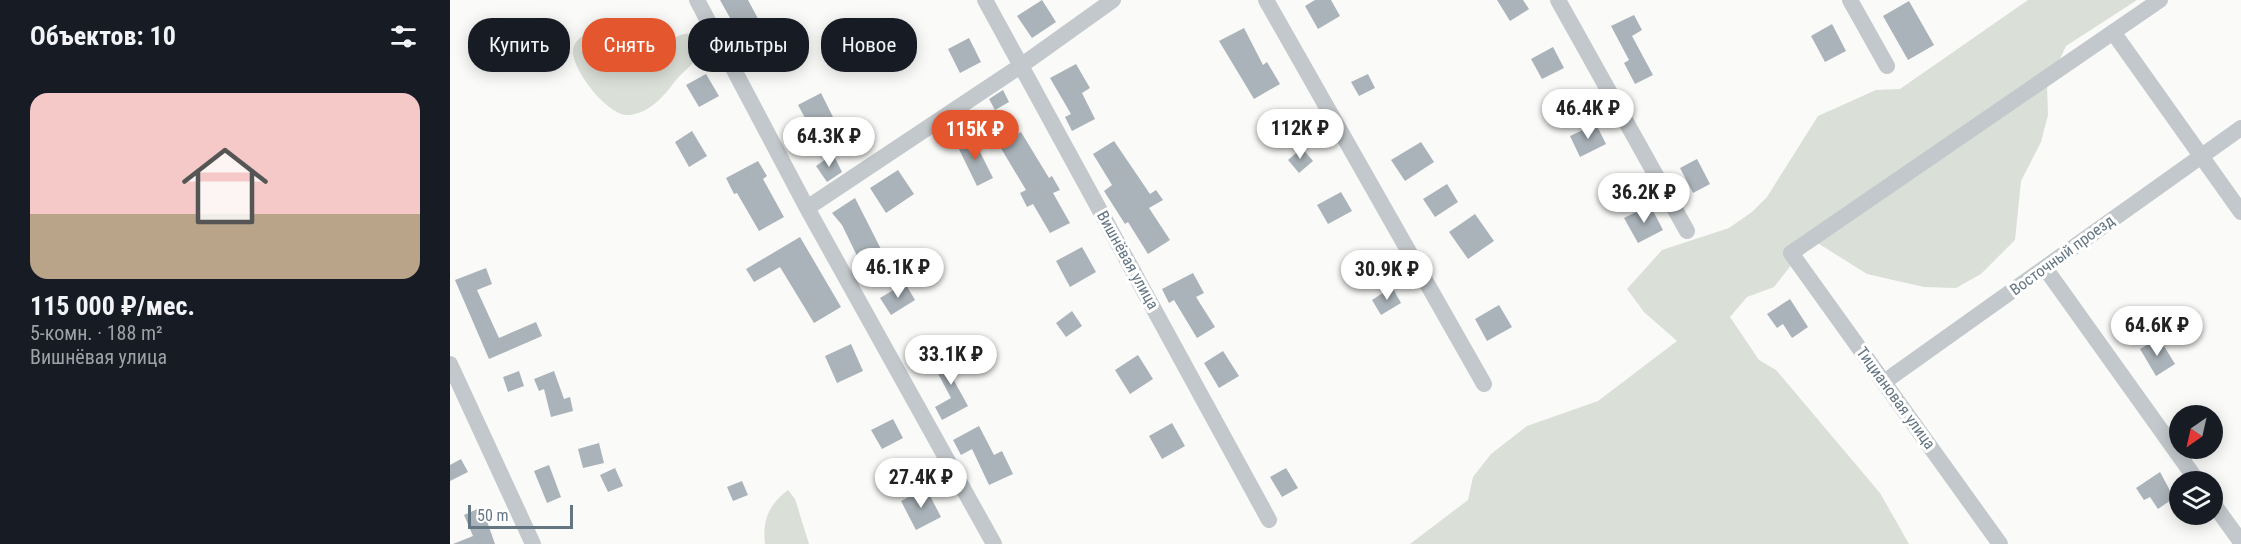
<!DOCTYPE html>
<html lang="ru">
<meta charset="utf-8">
<style>
:root{--surface:#171b24;--page:#20242c;--text:#f1f3f6;--muted:#9ea1a6;--accent:#e4572e}
body{margin:0;font-family:"Roboto Condensed",sans-serif;background:var(--page);color:var(--text);height:100vh;display:flex;flex-direction:column;font-size:22px;white-space:nowrap}
*{box-sizing:border-box;margin:0}
p{font-size:20px;color:var(--muted)}
.icon{flex:none;width:33px;height:33px;fill:none;stroke:currentColor;stroke-width:2;stroke-linecap:round;stroke-linejoin:round}
.map{position:relative;flex:1;overflow:hidden}
.details{display:flex;flex-direction:column;background:var(--surface);width:450px}
.details>*{flex:none}
.hud{position:absolute;left:18px;top:18px;width:570px;height:54px;display:flex;gap:12px}
.needle{width:39px;rotate:214deg}
.fabs{position:absolute;left:1719px;top:405px;display:grid;gap:12px}
.fabs a{display:grid;place-items:center;width:54px;height:54px;border-radius:50%;background:var(--surface);box-shadow:0 3px 15px #0003;font-size:30px}
.scale{position:absolute;left:18px;bottom:15px;width:105px;box-sizing:border-box;padding-left:6px;border:3px solid #657683;border-top:0;font-size:16px;line-height:21px;white-space:nowrap;color:#657683;-webkit-text-stroke:4px #fff;paint-order:stroke}
.price{position:absolute;translate:-50% -51px;padding:0 14px;border-radius:21px;background:#fff;color:#222;font-size:20px;line-height:39px;filter:drop-shadow(0 2px 3px #0008)}
.price::after{content:'';position:absolute;left:50%;top:36px;width:18px;height:14px;margin-left:-9px;background:inherit;clip-path:polygon(0 0,100% 0,50% 100%)}
.price.selected{background:var(--accent);color:#fff}
ul{padding:0;list-style:none}
li{display:grid;align-content:center;gap:12px;height:318px;padding:0 30px}
li span{display:grid;place-items:center;height:186px;border-radius:18px;color:#555}
li>.icon{margin-inline-start:auto}
span .icon{width:108px;height:108px;fill:#fffc;stroke-width:1}
li b{font-size:26px}
h2{display:flex;justify-content:space-between;align-items:center;height:72px;padding:0 30px;font-size:26px}
.pill{padding:0 21px;border-radius:24px;background:var(--surface);box-shadow:0 3px 15px #0003;font-size:21px;line-height:54px}
.pill.selected{background:var(--accent);color:#fff}
main{display:flex;flex:1;min-height:0}
.map>svg:first-child{display:block}
.green{fill:#dadfd7}
.building{fill:#aab3b9}
.lines{fill:none;stroke-linecap:round;stroke-linejoin:round}
.minor{stroke:#c3c8cc;stroke-width:16}
.labels{text-anchor:middle;dominant-baseline:central;stroke-width:6;stroke-linejoin:round;paint-order:stroke}
.street-label{font-size:16px;fill:#657683;stroke:#fff}
</style>
<main>
<section class="details">
<h2>Объектов: 10<svg class="icon" aria-label="filters" viewBox="0 0 24 24"><path d="M4 7h16M4 17h16"/><circle cx="9" cy="7" r="2"/><circle cx="15" cy="17" r="2"/></svg></h2>
<ul>
<li><span style="background:linear-gradient(#f6c9c9 65%,#b9a48a 0)"><svg class="icon" aria-label="home" viewBox="0 0 24 24"><path d="M3 11l9-7 9 7M6 9v11h12V9"/></svg></span><div><b>115 000 ₽/мес.</b><p>5-комн. · 188 m²</p><p>Вишнёвая улица</p></div></li>
</ul>
</section>
<div class="map">
<svg width="1791" height="544" viewBox="0 0 1791 544">
<rect width="100%" height="100%" fill="#fafaf8"/>
<path class="green" d="M1578 0H1687L1616 46 1597 86 1598 115 1591 142 1571 181 1565 240 1531 274 1506 288 1474 287 1417 274 1366 242 1353 250 1324 287 1297 297 1280 317 1309 360 1326 370 1430 493 1459 544H960L1018 500 1023 477 1041 454 1077 426 1148 401 1227 341 1194 312 1177 289 1212 250 1279 228 1302 212 1317 197 1368 116 1426 90 1450 89Z
M160 28 169 36 172 62 180 69C187 65 195 62 201 57 218 44 238 18 256 46 251 59 235 69 226 80 214 96 200 113 179 115 159 118 116 64 124 46 130 33 147 29 160 28Z
M338 490 345 499 359 544H315C312 521 319 504 338 490Z"/>
<path class="building" d="M270 0H298L327 54 307 66Z
M592 0 606 22 582 38 567 16Z
M865 0H881L890 16 868 29 855 6Z
M1047 0H1073L1079 9 1060 21Z
M1459 1 1484 45 1458 60 1433 16Z
M1184 15 1192 30 1182 36 1203 75 1185 84 1174 63 1179 60 1161 26Z
M1382 24 1396 51 1375 62 1361 36Z
M794 28 813 65 817 62 830 84 804 99 769 41Z
M519 38 531 62 510 73 498 49Z
M1103 47 1114 68 1092 79 1081 59Z
M626 64 640 88 632 93 645 119 622 131 615 117 621 114 600 78Z
M256 74 269 96 249 107 236 85Z
M918 74 925 88 909 96 901 82Z
M553 90 559 102 545 110 539 99Z
M371 93 383 117 361 129 348 105Z
M1146 124 1156 144 1130 157 1120 136Z
M242 131 257 156 239 167 225 142Z
M571 132 599 178 602 176 610 190 603 193 620 223 600 233 583 204 577 207 570 193 576 190 549 145Z
M522 136 543 178 527 186 506 143Z
M664 141 700 194 706 190 713 200 699 208 720 240 698 254 678 222 675 224 654 191 662 185 643 154Z
M971 142 984 162 955 181 941 160Z
M852 148 863 161 849 173 838 160Z
M383 154 392 172 377 182 366 166Z
M1247 159 1260 184 1243 193 1230 168Z
M308 161 317 176 313 179 334 217 309 231 287 193 284 194 276 178Z
M448 170 464 194 436 213 420 188Z
M997 184 1008 202 985 217 973 199Z
M891 192 902 211 878 224 867 205Z
M405 198 434 255 412 266 392 225 382 213Z
M1200 205 1213 230 1188 243 1174 218Z
M1025 214 1044 241 1018 259 999 232Z
M350 237 391 307 364 323 330 267 304 282 296 269Z
M632 247 646 272 620 287 606 261Z
M36 268 42 284 27 290 49 338 86 322 92 336 39 359 5 280Z
M743 273 754 293 746 297 765 327 747 338 724 300 719 303 712 289Z
M455 283 465 300 441 315 430 298Z
M942 287 951 303 931 315 922 300Z
M1340 299 1358 327 1342 338 1333 324 1327 328 1317 314Z
M1049 305 1062 327 1037 341 1025 319Z
M622 311 632 326 616 337 606 323Z
M1709 338 1725 364 1706 376 1690 349Z
M401 344 413 371 387 383 375 356Z
M773 351 789 376 769 388 754 363Z
M508 352 516 368 502 377 518 406 492 420 485 407 501 398 484 366Z
M688 355 703 379 680 394 665 370Z
M69 371 74 386 58 392 53 377Z
M104 371 114 399 120 397 123 411 101 417 94 389 89 391 84 379Z
M443 419 453 438 432 449 421 430Z
M722 423 735 446 712 459 699 436Z
M529 426 544 455 552 451 563 474 539 485 522 449 511 455 503 440Z
M149 443 154 463 133 468 128 449Z
M11 459 18 472 0 481V465Z
M99 465 111 497 97 503 84 471Z
M165 468 173 486 158 492 150 475Z
M836 468 848 488 832 497 820 477Z
M1710 472 1724 498 1708 509 1700 497 1694 500 1686 488Z
M292 481 298 495 283 501 277 487Z
M476 488 491 517 466 530 451 501Z
M32 507 45 544H3L23 536 14 515Z"/>
<g class="lines">
<path class="minor" d="M247 0 357 208 544 544
M535 0 819 520
M816 0 1034 384
M1108 0 1237 231
M1400 0 1437 66
M1663 32 1791 212
M357 208 572 65 663 0
M1595 268 1748 482
M0 364 83 544
M1434 382 1791 128
M1762 502 1791 542
M1550 544 1341 253 1710 0"/>
</g>
<g class="labels">
<g class="street-label">
<text transform="translate(1612 255) rotate(-36)">Восточный проезд</text>
<text transform="translate(678 260) rotate(61)">Вишнёвая улица</text>
<text transform="translate(1446 398) rotate(54)">Тициановая улица</text>
</g>
</g>
</svg>
<div class="fabs">
<a><svg class="needle" viewBox="-14 -14 28 28"><path d="M0-13l5 13h-10z" fill="#e53935"/><path d="M0 13l5-13h-10z" fill="#9ea1a6"/></svg></a>
<a><svg class="icon" aria-label="layers" viewBox="0 0 24 24"><path d="M12 4l9 5-9 5-9-5zM3 14l9 5 9-5"/></svg></a>
</div>
<div class="scale">50 m</div>
<b class="price" style="left:1138px;top:140px">46.4K ₽</b>
<b class="price" style="left:850px;top:160px">112K ₽</b>
<b class="price selected" style="left:525px;top:161px">115K ₽</b>
<b class="price" style="left:379px;top:168px">64.3K ₽</b>
<b class="price" style="left:1194px;top:224px">36.2K ₽</b>
<b class="price" style="left:448px;top:299px">46.1K ₽</b>
<b class="price" style="left:937px;top:301px">30.9K ₽</b>
<b class="price" style="left:1707px;top:357px">64.6K ₽</b>
<b class="price" style="left:501px;top:386px">33.1K ₽</b>
<b class="price" style="left:471px;top:509px">27.4K ₽</b>
<div class="hud">
<a class="pill">Купить</a>
<a class="pill selected">Снять</a>
<a class="pill">Фильтры</a>
<a class="pill">Новое</a>
</div>
</div>
</main>
